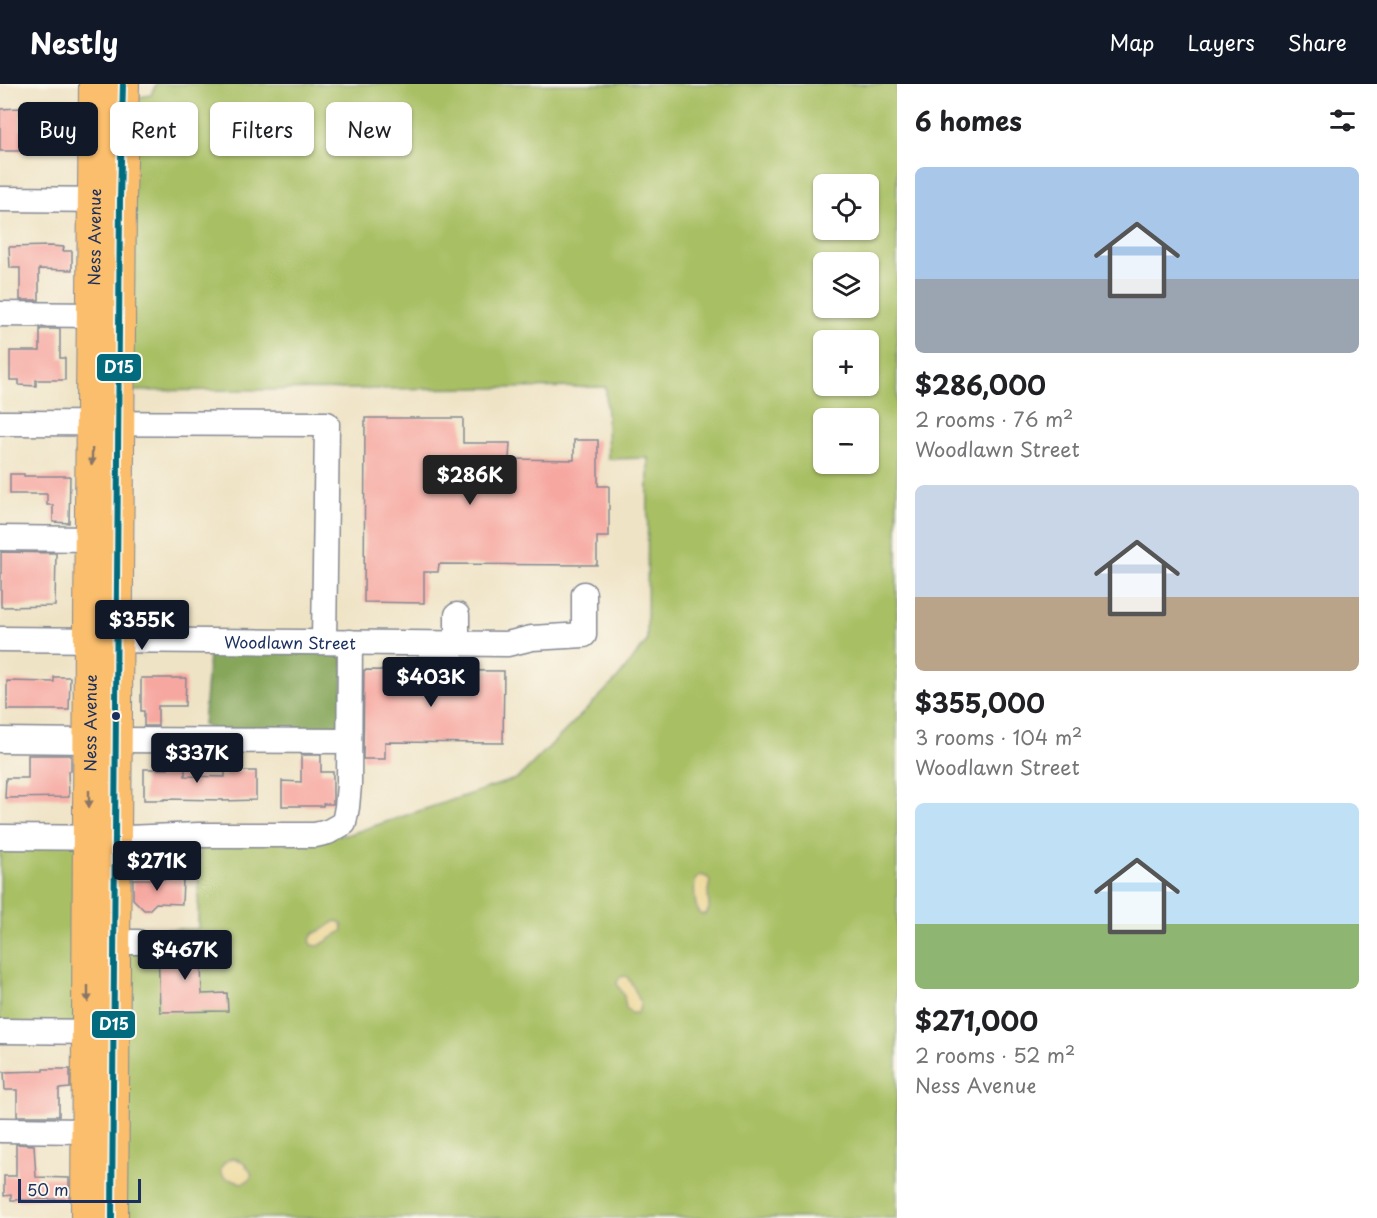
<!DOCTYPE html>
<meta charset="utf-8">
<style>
:root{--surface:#fff;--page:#f6f6f6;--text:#202124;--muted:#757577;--accent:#111827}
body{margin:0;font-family:"Playpen Sans",sans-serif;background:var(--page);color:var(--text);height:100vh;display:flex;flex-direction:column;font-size:22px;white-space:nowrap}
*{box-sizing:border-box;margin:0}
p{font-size:20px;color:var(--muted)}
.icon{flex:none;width:33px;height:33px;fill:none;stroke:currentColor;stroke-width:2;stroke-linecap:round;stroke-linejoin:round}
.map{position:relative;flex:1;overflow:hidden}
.side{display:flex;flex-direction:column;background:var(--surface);width:480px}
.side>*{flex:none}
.guide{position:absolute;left:18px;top:18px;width:570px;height:54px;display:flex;gap:12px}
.tools{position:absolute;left:813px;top:90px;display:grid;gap:12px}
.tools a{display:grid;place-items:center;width:66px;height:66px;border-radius:9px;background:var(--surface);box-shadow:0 2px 4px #0004;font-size:30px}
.scale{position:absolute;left:18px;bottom:15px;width:123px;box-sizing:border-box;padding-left:6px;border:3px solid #1b2f5e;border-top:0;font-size:16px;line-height:21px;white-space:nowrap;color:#1b2f5e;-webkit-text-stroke:4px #fbf7ec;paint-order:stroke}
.price{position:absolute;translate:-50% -51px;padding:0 14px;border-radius:6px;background:var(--accent);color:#fff;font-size:20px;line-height:39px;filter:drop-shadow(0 2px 3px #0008)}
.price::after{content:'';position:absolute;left:50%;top:36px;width:18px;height:14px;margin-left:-9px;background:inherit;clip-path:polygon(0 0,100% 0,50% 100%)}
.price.selected{background:#222;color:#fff}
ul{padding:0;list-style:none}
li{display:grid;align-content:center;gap:12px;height:318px;padding:0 18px}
li span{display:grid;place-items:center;height:186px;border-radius:9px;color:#555}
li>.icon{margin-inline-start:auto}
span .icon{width:108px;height:108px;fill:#fffc;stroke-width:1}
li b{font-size:26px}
h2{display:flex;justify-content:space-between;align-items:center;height:72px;padding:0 18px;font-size:26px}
.chip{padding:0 21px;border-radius:9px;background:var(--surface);box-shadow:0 2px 4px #0004;font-size:21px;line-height:54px}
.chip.selected{background:var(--accent);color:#fff}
header{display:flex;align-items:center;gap:36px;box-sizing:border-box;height:84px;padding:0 30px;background:var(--accent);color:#fff}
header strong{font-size:28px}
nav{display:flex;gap:33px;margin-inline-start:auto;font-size:21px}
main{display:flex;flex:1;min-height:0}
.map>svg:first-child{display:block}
.green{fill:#a8bf64;stroke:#627761;stroke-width:1.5;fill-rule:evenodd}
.forest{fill:#86a65a;stroke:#506a5c;stroke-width:1.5}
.sand{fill:#eeda9e;stroke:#84847e;stroke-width:1.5}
.building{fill:#f6a7a0}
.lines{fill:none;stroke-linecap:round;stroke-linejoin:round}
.minor-casing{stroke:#858992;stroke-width:27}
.major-casing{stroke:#858992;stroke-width:34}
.minor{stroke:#fff;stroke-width:24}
.major{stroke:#fabe6d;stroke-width:32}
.bus-1-casing{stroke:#fbf7ec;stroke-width:10}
.bus-1{stroke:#026c7e;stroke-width:6}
.oneway{fill:#8a7666}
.bus-dot{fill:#1b2f5e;stroke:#fbf7ec;stroke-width:2}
.labels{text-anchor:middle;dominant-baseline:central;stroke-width:4.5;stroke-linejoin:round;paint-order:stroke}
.street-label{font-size:16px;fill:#1b2f5e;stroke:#fbf7ec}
.line-badge{stroke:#fbf7ec;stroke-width:2}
.badge-label{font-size:16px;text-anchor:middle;font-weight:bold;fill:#fff}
</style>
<header>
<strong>Nestly</strong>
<nav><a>Map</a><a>Layers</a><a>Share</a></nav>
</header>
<main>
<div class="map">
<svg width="897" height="1134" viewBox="0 0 897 1134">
<rect width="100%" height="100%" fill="#fbf7ec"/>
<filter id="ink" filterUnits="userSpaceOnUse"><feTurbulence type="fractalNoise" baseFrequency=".0167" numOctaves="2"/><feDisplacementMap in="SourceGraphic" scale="12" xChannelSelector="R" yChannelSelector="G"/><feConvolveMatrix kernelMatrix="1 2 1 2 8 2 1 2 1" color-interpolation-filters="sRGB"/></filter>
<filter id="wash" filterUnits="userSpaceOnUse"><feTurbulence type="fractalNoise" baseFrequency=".008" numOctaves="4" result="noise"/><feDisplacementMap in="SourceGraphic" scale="24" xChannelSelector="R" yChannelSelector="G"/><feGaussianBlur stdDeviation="1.35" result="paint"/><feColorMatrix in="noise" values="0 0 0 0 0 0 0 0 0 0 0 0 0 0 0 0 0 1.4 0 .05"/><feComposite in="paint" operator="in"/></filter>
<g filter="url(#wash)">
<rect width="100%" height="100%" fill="#efe3c5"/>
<path class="green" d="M156 0H897V1134H112L127 846 198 845 199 751H347L518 694 616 596 647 557 648 374 608 375 606 303 119 307 135 14 151 11ZM824 100H868V146H824ZM824 178H868V224H824ZM824 256H868V302H824ZM824 334H868V380H824Z
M0 753H89L88 948 0 947Z"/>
<path class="forest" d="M232 564 330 566 343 574 342 646 219 648 203 641 209 571Z"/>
<path class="sand" d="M700 791 707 793 710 797 708 806 709 825 706 830C704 830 703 831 701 830 694 826 694 803 695 796Z
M336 837 342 839 343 846 341 848 319 862 312 861 310 856C313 847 317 849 324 845 328 843 332 839 336 837Z
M626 892C631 897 638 912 640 919 641 924 639 925 637 929H631L626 924 624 912 617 900 618 896 620 893Z
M234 1074C243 1077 261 1092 245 1098 239 1100 240 1098 235 1096 232 1095 229 1096 226 1094 214 1088 225 1075 234 1074Z"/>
<g id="blocks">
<path class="building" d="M20 24V46H49V37L68 36V64H38V67H0V25Z
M50 162 64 163 63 167H72V186L39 185V216H20V184H10L9 163Z
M40 245H60V274H65V296H36V302L19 301V296H10V267H40Z
M365 334H463V359H510L509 375 574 376V356H598V402H609V453H597V481L439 480 438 488H424V519L364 518Z
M10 390H24V392H70L69 439 53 438V421H47V410H10Z
M1 468 56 469 55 522 1 523Z
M364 586 504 587 503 659 385 658V675H363Z
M54 593H70L69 626H7V597L54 598Z
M141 594H186L185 622H158V642H144V627H141Z
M168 670 185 671V692L225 693V687H256V716L223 717V716L164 715V716H144V685H168Z
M28 671H71V687H68L69 713 5 714 6 694H28Z
M301 671H321V688H333V720H323V722H282V697L301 698Z
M133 795H183L182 820 156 819 149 826H144L133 815Z
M204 860 205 879H201L202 910 227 909 228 927 160 928 158 861Z
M43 985H70V1004L59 1005V1032H17V1006H5L4 988 43 987Z
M16 1060 34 1061 36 1093 69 1094V1115L11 1116V1111L4 1112V1092H16Z"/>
</g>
</g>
<g filter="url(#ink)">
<use href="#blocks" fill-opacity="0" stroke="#858992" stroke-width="1.5"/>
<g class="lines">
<defs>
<g id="minor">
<path d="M0 115 112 116"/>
<path d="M0 230 94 231"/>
<path d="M0 339 327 340 324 557"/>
<path d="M0 454 91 455"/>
<path id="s1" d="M0 555 507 560 532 554 584 551V510"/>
<path d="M457 558V531"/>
<path d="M0 656 89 657"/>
<path d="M116 656 349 657"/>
<path d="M0 753 127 754 199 751H315L328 748 344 739 347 723 349 701 350 558"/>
<path d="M114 858H138"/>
<path d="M0 947 104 948"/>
<path d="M0 1046 88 1047"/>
</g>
<g id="major">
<path id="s2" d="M87 1134 90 535 95 0"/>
<path d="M112 1134 120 116 123 0"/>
</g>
</defs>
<use href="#minor" class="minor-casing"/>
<use href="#major" class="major-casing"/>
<use href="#minor" class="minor"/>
<use href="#major" class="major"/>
<defs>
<path id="bus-1" d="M112 1134 120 116 123 0"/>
</defs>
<use href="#bus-1" class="bus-1-casing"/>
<use href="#bus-1" class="bus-1"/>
</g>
<defs><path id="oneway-solid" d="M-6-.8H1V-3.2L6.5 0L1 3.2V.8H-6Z" transform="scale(1.5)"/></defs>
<g class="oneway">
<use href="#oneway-solid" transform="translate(92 373) rotate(91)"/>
<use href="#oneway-solid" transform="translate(89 715) rotate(90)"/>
<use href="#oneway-solid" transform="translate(88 910) rotate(90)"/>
</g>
</g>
<circle class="bus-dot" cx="116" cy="632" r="5"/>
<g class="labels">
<g class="street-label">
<text stroke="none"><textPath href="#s2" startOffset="981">Ness Avenue</textPath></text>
<text stroke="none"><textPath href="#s1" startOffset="290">Woodlawn Street</textPath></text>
<text stroke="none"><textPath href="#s2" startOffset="495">Ness Avenue</textPath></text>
</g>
</g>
<g class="line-badge">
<rect x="96" y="269" width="46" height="29" rx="6" fill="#026c7e"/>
<rect x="91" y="926" width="45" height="29" rx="6" fill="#026c7e"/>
</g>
<g class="badge-label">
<text x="119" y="289">D15</text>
<text x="114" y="946">D15</text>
</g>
</svg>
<div class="tools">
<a><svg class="icon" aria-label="locate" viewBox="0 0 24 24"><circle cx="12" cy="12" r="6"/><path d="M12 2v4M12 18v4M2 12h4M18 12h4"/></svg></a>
<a><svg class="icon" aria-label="layers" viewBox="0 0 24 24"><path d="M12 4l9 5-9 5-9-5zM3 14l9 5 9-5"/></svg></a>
<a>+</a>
<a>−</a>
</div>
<div class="scale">50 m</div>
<b class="price selected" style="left:470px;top:422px">$286K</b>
<b class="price" style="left:142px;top:567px">$355K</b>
<b class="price" style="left:431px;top:624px">$403K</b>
<b class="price" style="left:197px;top:700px">$337K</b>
<b class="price" style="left:157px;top:808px">$271K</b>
<b class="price" style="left:185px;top:897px">$467K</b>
<div class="guide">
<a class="chip selected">Buy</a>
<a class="chip">Rent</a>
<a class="chip">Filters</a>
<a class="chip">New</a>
</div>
</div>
<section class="side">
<h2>6 homes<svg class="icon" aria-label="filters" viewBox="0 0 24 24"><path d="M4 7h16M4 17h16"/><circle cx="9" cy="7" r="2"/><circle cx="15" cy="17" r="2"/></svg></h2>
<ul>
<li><span style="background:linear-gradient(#a9c7e8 60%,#9aa5b1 0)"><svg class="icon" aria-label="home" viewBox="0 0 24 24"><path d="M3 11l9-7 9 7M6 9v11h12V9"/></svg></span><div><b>$286,000</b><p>2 rooms · 76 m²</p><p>Woodlawn Street</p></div></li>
<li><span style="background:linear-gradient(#c9d6e8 60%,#b9a48a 0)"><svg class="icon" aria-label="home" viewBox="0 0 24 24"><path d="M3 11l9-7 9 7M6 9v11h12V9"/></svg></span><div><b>$355,000</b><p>3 rooms · 104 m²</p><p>Woodlawn Street</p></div></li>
<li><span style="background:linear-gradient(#bfe0f5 65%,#8fb573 0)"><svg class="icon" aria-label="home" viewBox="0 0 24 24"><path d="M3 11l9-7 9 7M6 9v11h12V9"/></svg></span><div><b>$271,000</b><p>2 rooms · 52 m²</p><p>Ness Avenue</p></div></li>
</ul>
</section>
</main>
